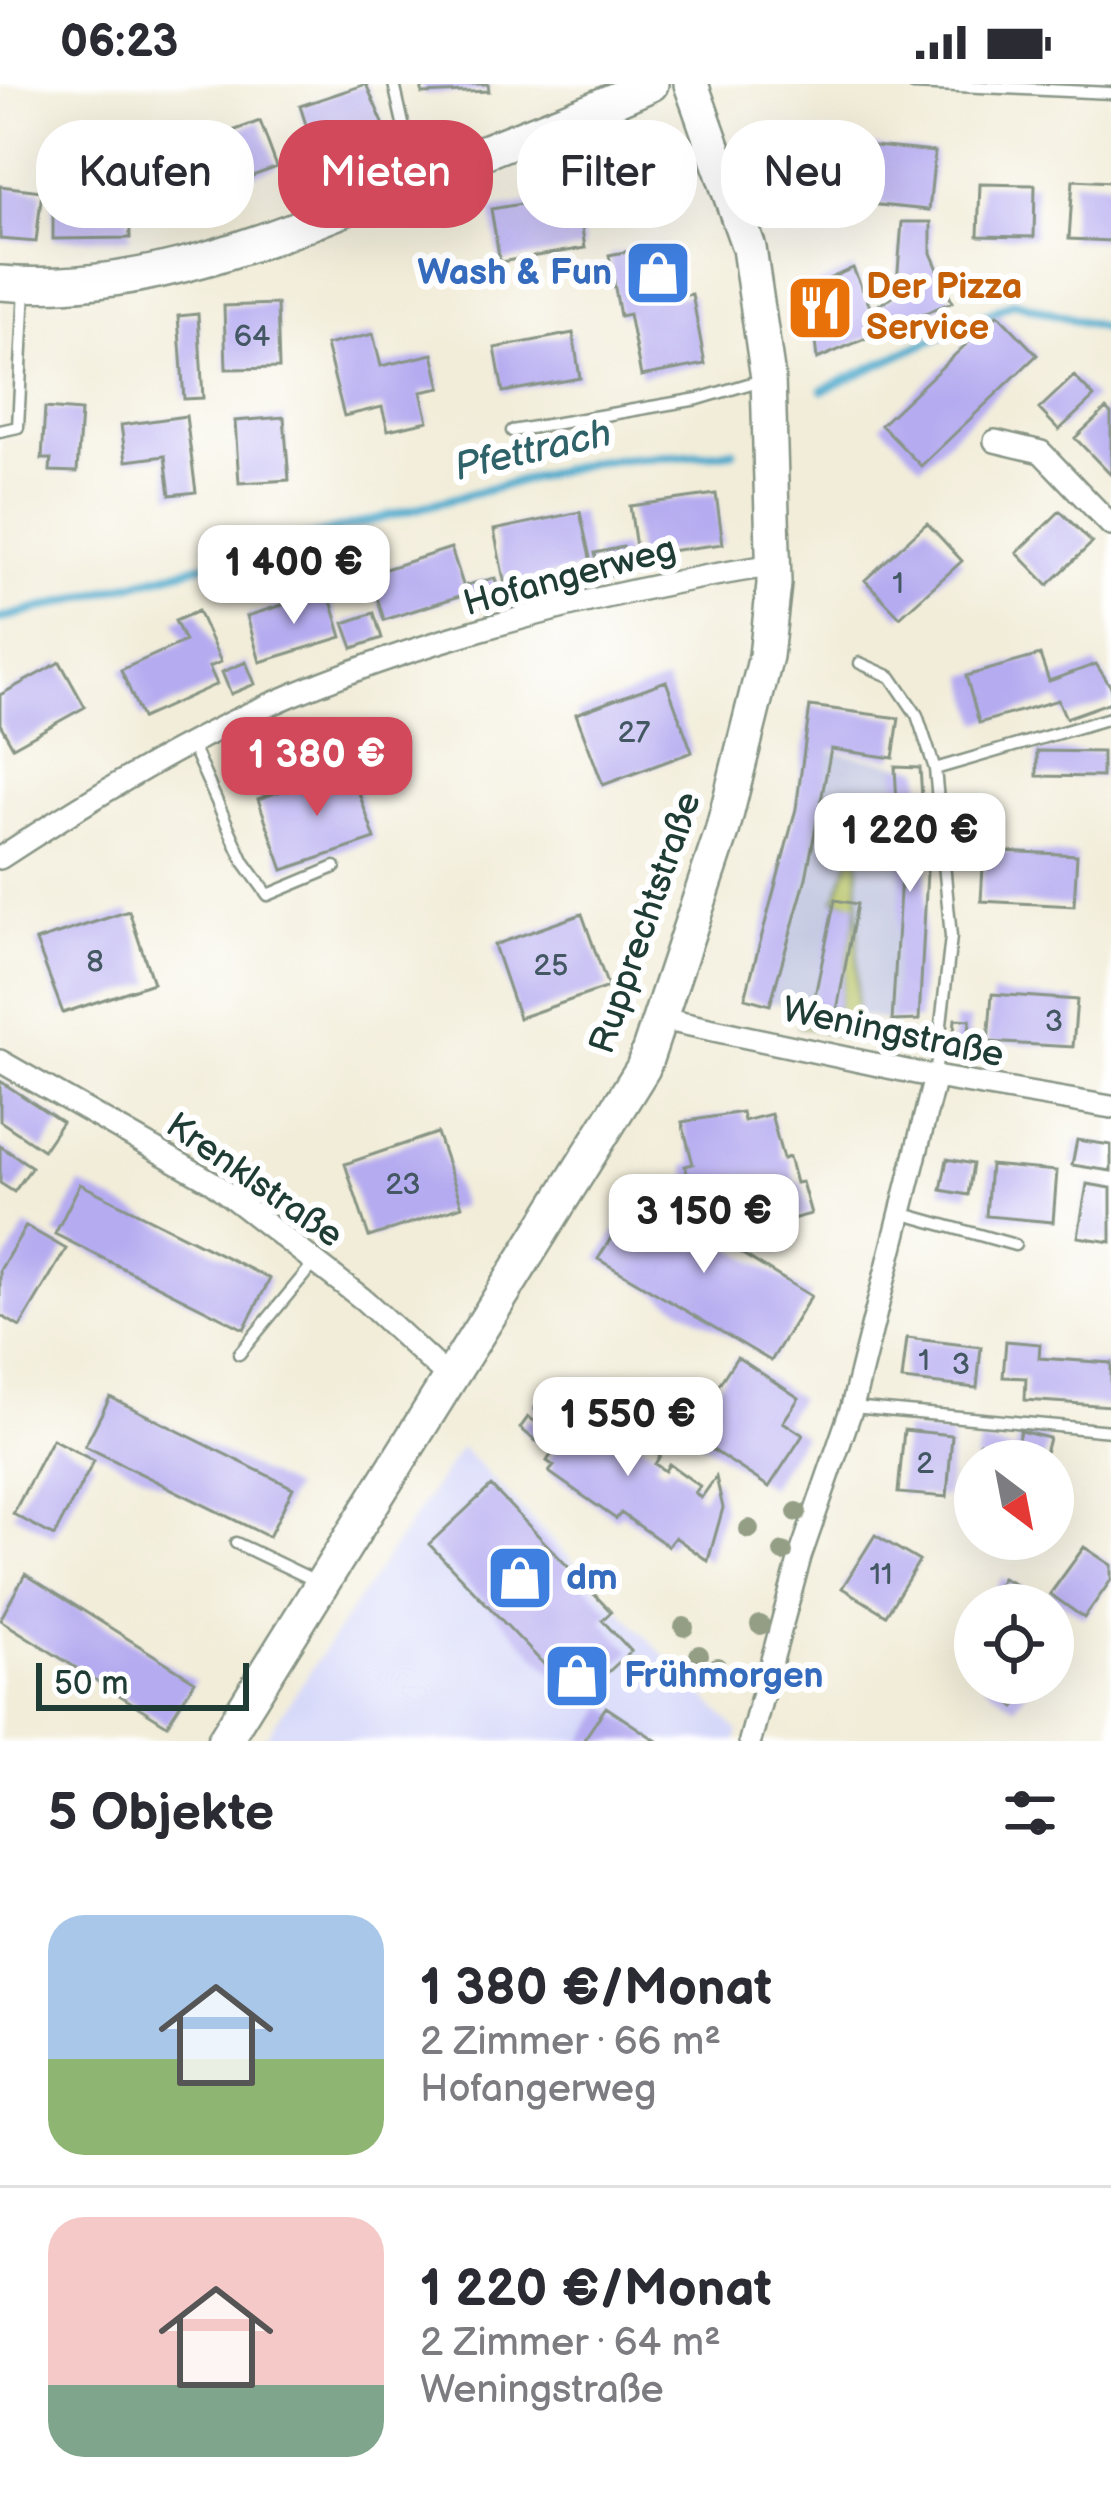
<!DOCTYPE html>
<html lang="de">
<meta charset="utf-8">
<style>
:root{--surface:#fff;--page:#f7f7f7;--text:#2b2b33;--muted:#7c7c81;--line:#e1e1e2;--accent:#d1495b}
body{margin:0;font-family:"Balsamiq Sans",sans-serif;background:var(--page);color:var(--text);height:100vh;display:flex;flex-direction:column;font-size:45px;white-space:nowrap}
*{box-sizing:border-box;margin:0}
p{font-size:39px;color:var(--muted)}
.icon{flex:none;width:66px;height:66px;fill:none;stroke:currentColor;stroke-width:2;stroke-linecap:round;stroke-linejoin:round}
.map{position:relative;height:1657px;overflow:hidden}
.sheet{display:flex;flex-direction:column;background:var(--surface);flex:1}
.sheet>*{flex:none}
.top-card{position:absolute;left:36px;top:36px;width:1041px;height:108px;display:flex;gap:24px}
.needle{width:78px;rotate:148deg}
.controls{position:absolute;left:954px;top:1356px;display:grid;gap:24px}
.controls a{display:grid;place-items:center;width:120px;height:120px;border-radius:50%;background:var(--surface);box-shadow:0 12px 48px #0002;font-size:60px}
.scale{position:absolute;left:36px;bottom:30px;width:213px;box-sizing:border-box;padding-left:12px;border:6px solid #1f3d34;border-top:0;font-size:33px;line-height:42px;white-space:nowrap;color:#1f3d34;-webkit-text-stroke:9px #fff;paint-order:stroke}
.price{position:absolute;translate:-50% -102px;padding:0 27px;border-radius:24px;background:#fff;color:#222;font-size:39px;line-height:78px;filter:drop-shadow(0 3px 6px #0008)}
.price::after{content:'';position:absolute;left:50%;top:72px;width:36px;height:27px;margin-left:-18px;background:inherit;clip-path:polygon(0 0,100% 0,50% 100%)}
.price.on{background:var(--accent);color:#fff}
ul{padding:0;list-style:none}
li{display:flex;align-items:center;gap:36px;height:300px;padding:0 48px}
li+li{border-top:3px solid var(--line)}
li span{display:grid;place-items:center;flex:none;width:336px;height:240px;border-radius:36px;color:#555}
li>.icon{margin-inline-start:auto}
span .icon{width:144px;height:144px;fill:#fffc;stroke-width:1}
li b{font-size:51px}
h2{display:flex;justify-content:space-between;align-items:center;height:144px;padding:0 48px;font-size:51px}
.pill{padding:0 42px;border-radius:48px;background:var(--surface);box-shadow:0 12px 48px #0002;font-size:42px;line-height:108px}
.pill.on{background:var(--accent);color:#fff}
.status{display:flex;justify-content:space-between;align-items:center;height:84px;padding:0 60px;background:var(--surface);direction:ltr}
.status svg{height:33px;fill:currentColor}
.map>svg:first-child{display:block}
.built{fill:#d6d8f9}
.industrial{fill:#bec3de}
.green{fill:#b7c365;stroke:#6b804c;stroke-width:3}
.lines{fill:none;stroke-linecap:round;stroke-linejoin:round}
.stream{stroke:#4eaacc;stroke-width:9}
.building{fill:#b5abf0}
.lane-casing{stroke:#889586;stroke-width:15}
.street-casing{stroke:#889586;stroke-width:26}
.secondary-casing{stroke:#889586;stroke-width:38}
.lane{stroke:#fff;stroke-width:10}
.street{stroke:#fff;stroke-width:21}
.secondary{stroke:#fff;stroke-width:33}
.tree{fill:#939e85}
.labels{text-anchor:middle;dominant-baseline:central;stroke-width:12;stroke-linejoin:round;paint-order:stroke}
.number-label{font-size:30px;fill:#445863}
.shop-label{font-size:36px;font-weight:bold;fill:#366cbe;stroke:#fff;text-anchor:start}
.food-label{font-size:36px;font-weight:bold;fill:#c56008;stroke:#fff;text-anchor:start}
.street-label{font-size:36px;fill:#1f3d34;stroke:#fff}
.water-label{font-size:39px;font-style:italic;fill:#2f6369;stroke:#fff}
</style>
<div class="status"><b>06:23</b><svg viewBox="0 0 49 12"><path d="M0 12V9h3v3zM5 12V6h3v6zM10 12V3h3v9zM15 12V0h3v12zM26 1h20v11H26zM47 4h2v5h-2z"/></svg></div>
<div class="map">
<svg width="1111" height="1657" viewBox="0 0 1111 1657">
<rect width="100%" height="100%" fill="#fff"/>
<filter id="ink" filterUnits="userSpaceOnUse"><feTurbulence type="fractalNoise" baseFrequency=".00833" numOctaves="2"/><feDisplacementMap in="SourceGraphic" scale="24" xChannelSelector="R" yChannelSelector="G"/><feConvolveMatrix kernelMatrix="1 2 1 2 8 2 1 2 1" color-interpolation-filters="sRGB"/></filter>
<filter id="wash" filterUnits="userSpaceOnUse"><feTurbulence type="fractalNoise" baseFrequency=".004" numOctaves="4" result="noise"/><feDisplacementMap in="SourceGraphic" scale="48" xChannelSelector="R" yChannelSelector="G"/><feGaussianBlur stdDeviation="2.7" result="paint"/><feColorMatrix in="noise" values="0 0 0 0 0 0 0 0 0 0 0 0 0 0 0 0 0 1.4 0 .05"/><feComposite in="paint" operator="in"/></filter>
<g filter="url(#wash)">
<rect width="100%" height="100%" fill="#f2edd9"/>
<path class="built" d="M461 1363 739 1648 736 1657H263Z"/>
<path class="industrial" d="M804 662 920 684 927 788 919 936 892 937 745 914 796 725Z"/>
<path class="green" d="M859 770 856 945 840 951 798 942 813 921 837 925 857 821 835 816 851 772Z"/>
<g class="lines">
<path class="stream" d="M823 306 1014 218 1111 246
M0 535 592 378C640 371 685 375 733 367"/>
</g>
<g id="blocks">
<path class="building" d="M366 0 386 46 315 69 300 22Z
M422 0H488L489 7 422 10Z
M260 37 277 83 165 124 148 78Z
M795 54 935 68 929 126 789 112Z
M1073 96 1111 98V157L1069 155Z
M980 100 1035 101 1034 153 978 152Z
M0 102 42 107 36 158 0 155Z
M129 104 130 154 53 155V105Z
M577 111 585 164 500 178 491 125Z
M902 138H931V169L952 218 817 275 809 204 853 184 871 225 896 211Z
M661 161 671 214 692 210 705 280 641 292 629 230 620 232 609 171Z
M277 220 279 284 226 285 224 222Z
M198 230 203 314 184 315 178 232Z
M998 230 1037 271 921 382 881 341Z
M573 249 580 294 503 308 495 264Z
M373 250 381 282 433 270 441 304 421 308 428 337 388 346 382 323 344 332 326 261Z
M1074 292 1094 313 1059 346 1039 325Z
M45 324 81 327 77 388 50 387 51 375H42Z
M1106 325 1111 330V391L1075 354Z
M186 332 196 408 170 411 165 372 126 377 121 341Z
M284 333 289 396 239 399 235 337Z
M716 410 723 460 637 471 630 422Z
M1060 427 1092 459 1048 501 1017 469Z
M580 428 592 483 505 501 494 446Z
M927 439 962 477 900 533 865 496Z
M623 463 628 488 600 493 595 469Z
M451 464 466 510 384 536 370 490Z
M495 494 501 518 472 525 466 501Z
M328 507 342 553 260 578 247 532Z
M198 527 221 578 209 583 217 600 142 634 121 586 185 557 175 537Z
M374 529 382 554 353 564 344 539Z
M1040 571 1049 597 1096 580 1111 603V618L1066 634 1058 616 979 639 966 592Z
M60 578 85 623 13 663 0 640V611Z
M246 578 255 600 231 610 222 588Z
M666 597 692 668 603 701 576 630Z
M810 622 899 634 893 674 831 665 806 794 770 921 745 914 796 725Z
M1037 667 1102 668V693L1037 692Z
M350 683 375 755 283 786 258 715Z
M895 683 920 684 927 788 919 936 892 937 901 792Z
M984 766 1077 771 1074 822 981 817Z
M835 816 857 820 837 926 813 921Z
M129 827 153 899 63 929 36 857Z
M582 830 608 903 519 934 494 861Z
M992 910 1077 916 1073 963 988 958Z
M955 935 970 936 968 961 953 960Z
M0 997 62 1038 43 1066 0 1037Z
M742 1028 744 1037 771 1030 783 1075 789 1073 796 1099 802 1098 811 1130 743 1148 735 1114 750 1110 747 1098 693 1112 685 1082 693 1080 682 1038Z
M437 1049 462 1122 369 1153 345 1080Z
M1077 1056 1111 1061V1087L1072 1081Z
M0 1062 32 1083 14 1108 0 1099Z
M947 1075 973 1080 968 1111 941 1106Z
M990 1081 1057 1087 1053 1138 986 1132Z
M80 1100 270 1195 244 1245 55 1150Z
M1087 1100 1111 1104V1158L1078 1153Z
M640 1107 811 1212 771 1277 598 1175Z
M26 1142 66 1165 20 1243 0 1231V1186Z
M907 1254 981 1263 977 1304 902 1296Z
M1006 1257 1040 1260 1039 1274 1111 1279V1322L1025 1316 1026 1294 1003 1293Z
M737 1273 799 1314 783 1338 803 1351 769 1403 687 1349Z
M110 1313 293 1404 269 1453 85 1362Z
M541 1314 559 1327 561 1341 568 1346 582 1328 588 1332 593 1326 660 1372 655 1380 665 1387 669 1380 700 1402 695 1409 701 1414 716 1393 723 1424 708 1477 675 1453 668 1462 621 1429 616 1435 549 1388 554 1382 547 1377 557 1362 550 1356 536 1357 520 1344 528 1333 534 1337 539 1330 534 1325Z
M904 1346 952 1351 947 1413 898 1409Z
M1020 1347 1049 1354 1043 1377H975L980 1358 1015 1368Z
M52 1355 94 1377 54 1452 13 1430Z
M491 1402 611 1528 602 1536 631 1567 578 1616 429 1460Z
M875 1451 919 1477 886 1531 842 1504Z
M1084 1463 1111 1481V1496L1084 1534 1050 1510Z
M25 1490 195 1597 167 1641 0 1536Z
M1002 1494 1046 1516 1043 1521H988Z
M982 1599H1033L1015 1623Z
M606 1623 657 1657H583Z"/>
</g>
</g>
<g filter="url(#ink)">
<use href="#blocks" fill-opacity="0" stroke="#889586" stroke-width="3"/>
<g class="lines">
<defs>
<path id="lane" d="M394 0 404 44 424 89
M913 0 1111 9
M0 347 18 343 25 204
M512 347 698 315 765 295
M860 579 891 593 917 631 935 685 951 853 935 993
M191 660 244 778 268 811 335 783
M935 685 1110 634
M904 1130 1015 1161
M239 1270 314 1179
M852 1323 1111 1347
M236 1459 320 1499"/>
<path id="street" d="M995 357 1041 368 1111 441
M0 774C61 734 124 694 189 660 355 570 589 509 775 481
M662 935 935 993 1111 1023
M0 977 212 1098 364 1216 451 1296
M750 1657 800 1473 852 1323 935 993"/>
<path id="secondary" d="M0 199C155 212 298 144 439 86 509 57 581 32 651 0
M224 1657 643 984 722 748 766 572 774 500 768 294 749 164 691 0"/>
</defs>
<use href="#lane" class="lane-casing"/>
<use href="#street" class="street-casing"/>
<use href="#secondary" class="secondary-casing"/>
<use href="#lane" class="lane"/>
<use href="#street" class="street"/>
<use href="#secondary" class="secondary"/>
</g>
<g class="tree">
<circle cx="797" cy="1428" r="10"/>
<circle cx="749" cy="1445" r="10"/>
<circle cx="783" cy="1468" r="10"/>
<circle cx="760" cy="1541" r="10"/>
<circle cx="684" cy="1543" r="10"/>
<circle cx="699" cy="1571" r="10"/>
<circle cx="717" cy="1583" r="10"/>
<circle cx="742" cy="1592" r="10"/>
</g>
</g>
<defs>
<symbol id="shop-square" viewBox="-11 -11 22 22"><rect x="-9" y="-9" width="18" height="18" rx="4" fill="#3f7fe0" stroke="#fff"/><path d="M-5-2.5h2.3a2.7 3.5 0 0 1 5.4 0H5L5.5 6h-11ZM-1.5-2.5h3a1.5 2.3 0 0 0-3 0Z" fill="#fff"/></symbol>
<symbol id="restaurant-square" viewBox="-11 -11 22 22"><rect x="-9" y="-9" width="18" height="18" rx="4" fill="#e8710a" stroke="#fff"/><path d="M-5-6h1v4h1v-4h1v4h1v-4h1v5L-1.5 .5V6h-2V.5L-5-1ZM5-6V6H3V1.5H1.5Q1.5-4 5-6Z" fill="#fff"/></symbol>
</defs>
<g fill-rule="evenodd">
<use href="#shop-square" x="620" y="151" width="76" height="76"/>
<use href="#restaurant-square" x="782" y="186" width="76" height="76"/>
<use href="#shop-square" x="482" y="1456" width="76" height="76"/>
<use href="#shop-square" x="539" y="1554" width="76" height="76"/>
</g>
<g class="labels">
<g class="number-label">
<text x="252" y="253">64</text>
<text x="898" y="500">1</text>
<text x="634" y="649">27</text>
<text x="95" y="878">8</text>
<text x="551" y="882">25</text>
<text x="1054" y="938">3</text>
<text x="403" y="1101">23</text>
<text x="924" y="1277">1</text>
<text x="961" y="1281">3</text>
<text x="925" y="1380">2</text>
<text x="881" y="1491">11</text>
</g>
<g class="shop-label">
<text x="612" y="189" text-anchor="end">Wash &amp; Fun</text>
<text x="566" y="1494">dm</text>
<text x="624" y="1592">Frühmorgen</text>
</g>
<g class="food-label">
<text x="866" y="203">Der Pizza<tspan x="866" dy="41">Service</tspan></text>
</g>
<g class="street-label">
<text transform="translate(570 493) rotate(-15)">Hofangerweg</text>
<text transform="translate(646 839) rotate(-71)">Rupprechtstraße</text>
<text transform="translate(893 949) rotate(12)">Weningstraße</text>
<text transform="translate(254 1097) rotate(35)">Krenklstraße</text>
</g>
<g class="water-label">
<text transform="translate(533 367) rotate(-13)">Pfettrach</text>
</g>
</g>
</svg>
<div class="controls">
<a><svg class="needle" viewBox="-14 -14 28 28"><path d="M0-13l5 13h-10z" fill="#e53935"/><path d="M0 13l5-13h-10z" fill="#7c7c81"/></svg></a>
<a><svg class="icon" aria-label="locate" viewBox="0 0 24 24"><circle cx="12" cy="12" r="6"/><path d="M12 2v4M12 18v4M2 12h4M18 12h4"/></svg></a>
</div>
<div class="scale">50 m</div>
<b class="price" style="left:294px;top:543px">1 400 €</b>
<b class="price on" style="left:317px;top:735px">1 380 €</b>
<b class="price" style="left:910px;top:811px">1 220 €</b>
<b class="price" style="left:704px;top:1192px">3 150 €</b>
<b class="price" style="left:628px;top:1395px">1 550 €</b>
<div class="top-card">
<a class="pill">Kaufen</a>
<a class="pill on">Mieten</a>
<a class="pill">Filter</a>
<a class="pill">Neu</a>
</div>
</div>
<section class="sheet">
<h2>5 Objekte<svg class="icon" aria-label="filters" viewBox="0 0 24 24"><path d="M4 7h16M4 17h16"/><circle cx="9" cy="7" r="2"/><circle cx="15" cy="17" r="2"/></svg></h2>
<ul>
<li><span style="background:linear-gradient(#a9c7e8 60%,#8fb573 0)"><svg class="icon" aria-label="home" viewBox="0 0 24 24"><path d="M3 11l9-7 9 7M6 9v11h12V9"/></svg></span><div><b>1 380 €/Monat</b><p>2 Zimmer · 66 m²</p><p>Hofangerweg</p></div></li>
<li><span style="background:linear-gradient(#f6c9c9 70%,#7fa58c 0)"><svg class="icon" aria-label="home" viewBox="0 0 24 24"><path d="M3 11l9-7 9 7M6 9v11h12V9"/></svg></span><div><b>1 220 €/Monat</b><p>2 Zimmer · 64 m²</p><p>Weningstraße</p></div></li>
</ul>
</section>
